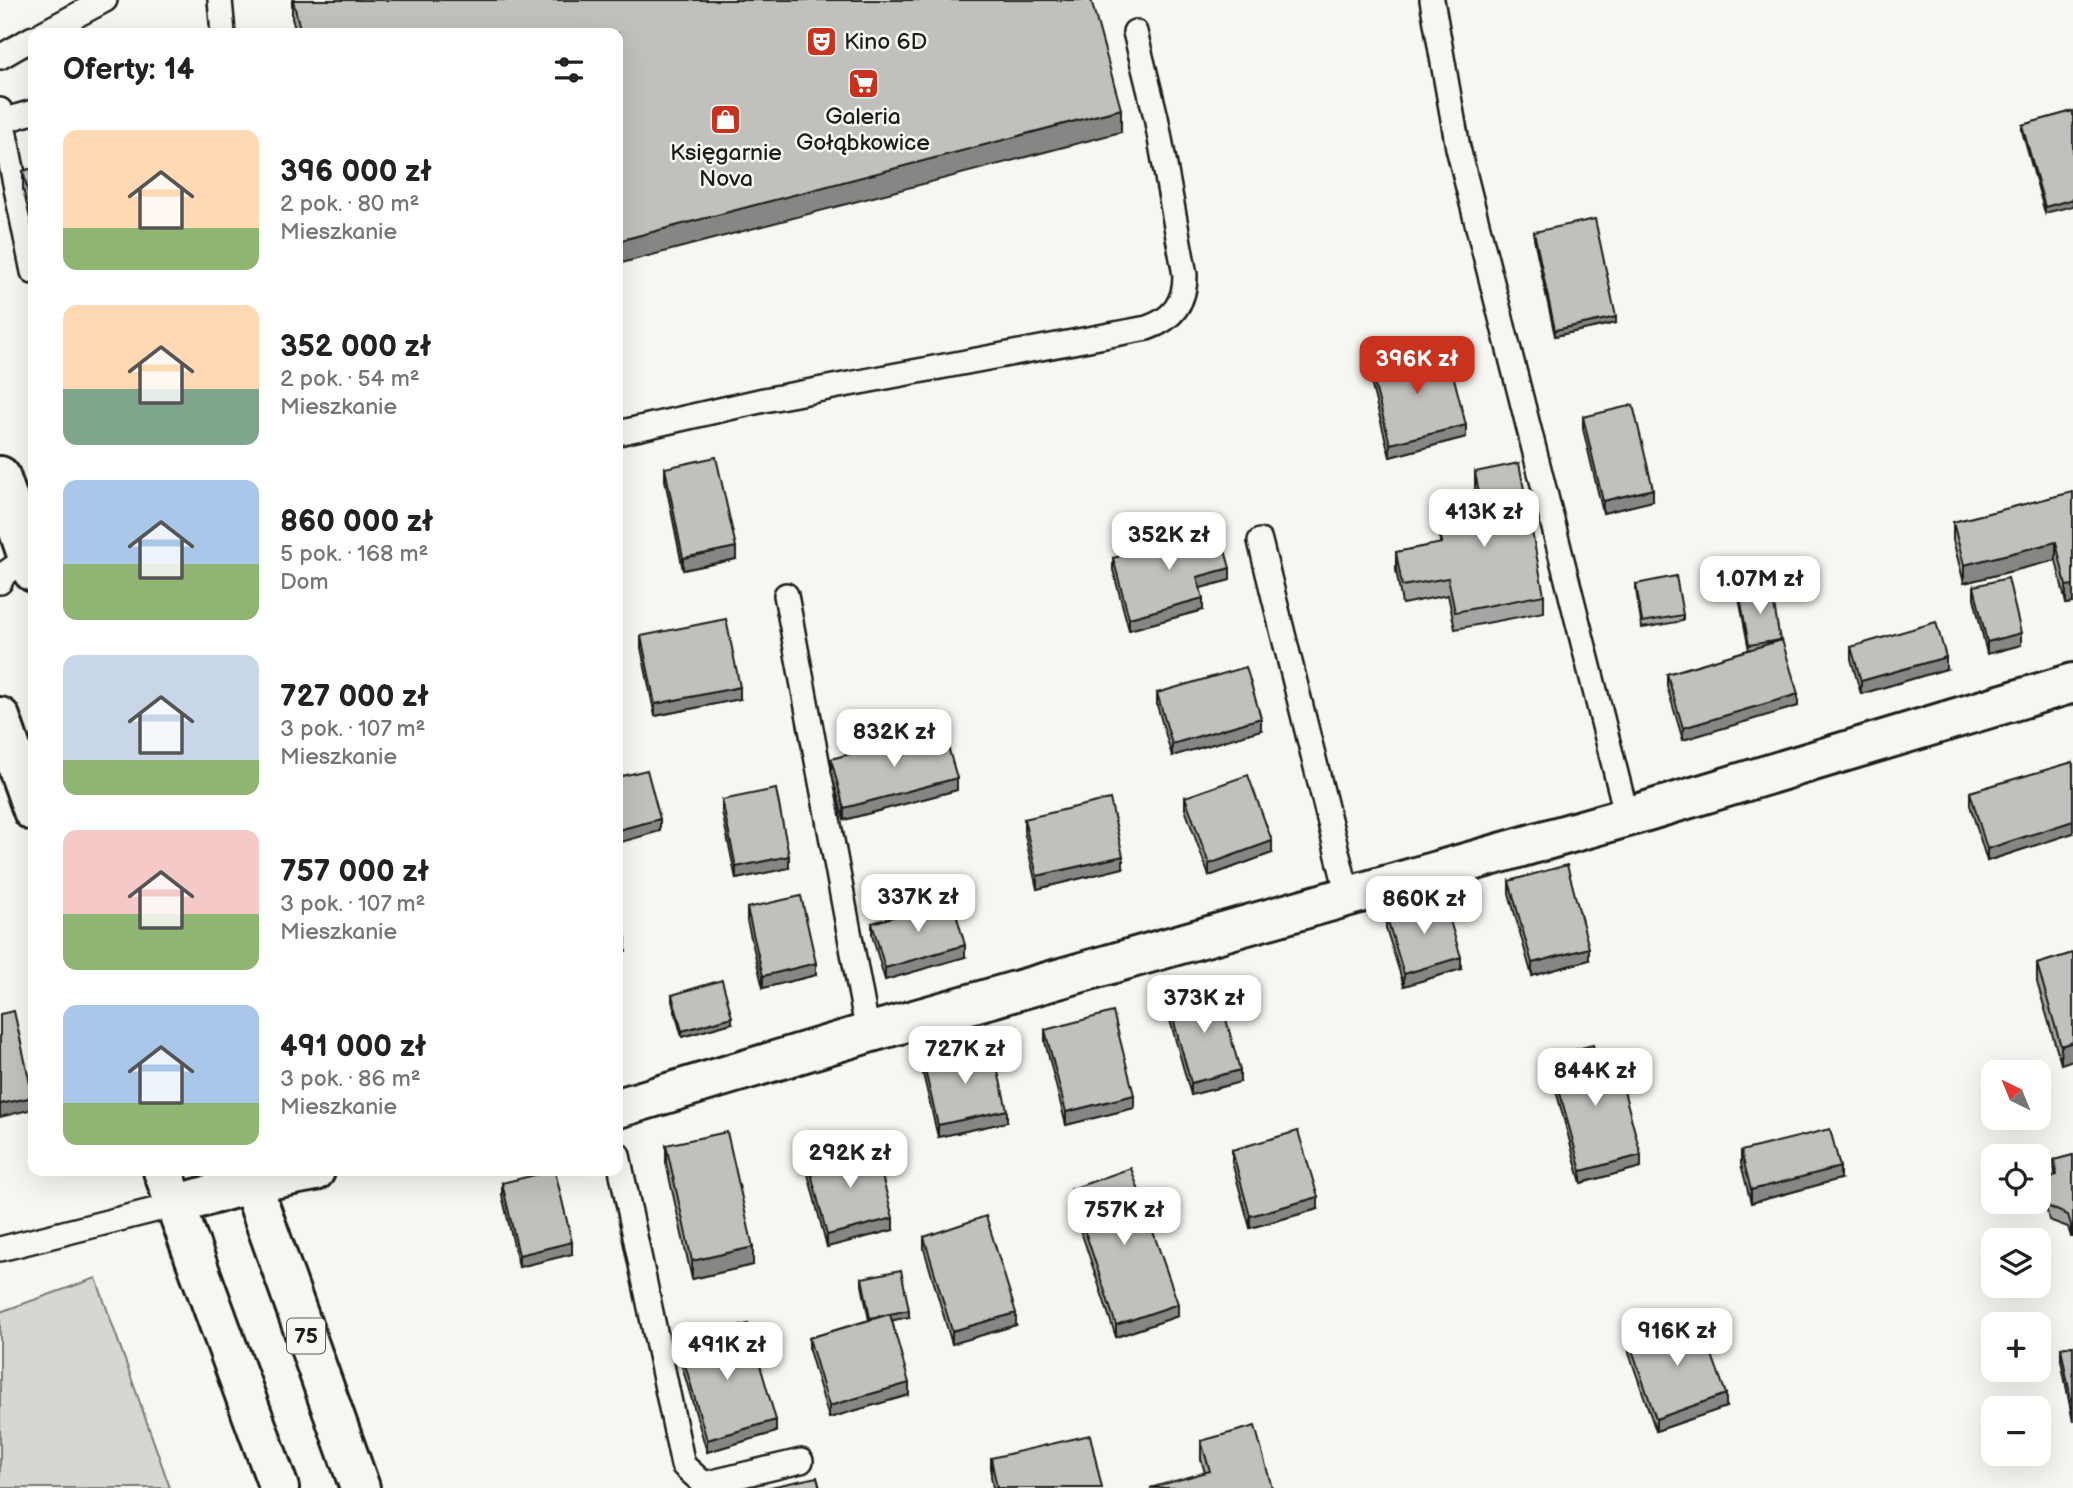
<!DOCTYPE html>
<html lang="pl">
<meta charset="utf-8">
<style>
:root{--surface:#fff;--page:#f6f6f6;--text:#222;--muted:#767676;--accent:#c8321e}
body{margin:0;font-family:"Balsamiq Sans",sans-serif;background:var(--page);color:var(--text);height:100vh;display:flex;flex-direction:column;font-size:26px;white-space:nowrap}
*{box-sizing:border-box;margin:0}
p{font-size:23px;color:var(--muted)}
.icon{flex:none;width:38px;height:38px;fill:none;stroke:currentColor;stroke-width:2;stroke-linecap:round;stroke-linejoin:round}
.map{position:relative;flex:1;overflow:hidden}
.side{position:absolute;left:28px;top:28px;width:595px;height:1148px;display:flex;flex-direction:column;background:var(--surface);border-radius:14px;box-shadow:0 7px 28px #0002}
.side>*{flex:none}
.needle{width:46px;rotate:317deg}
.controls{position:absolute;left:1981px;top:1060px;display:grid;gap:14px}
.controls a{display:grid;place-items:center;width:70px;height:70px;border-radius:14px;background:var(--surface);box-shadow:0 7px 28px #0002;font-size:35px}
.price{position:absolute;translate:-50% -60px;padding:0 16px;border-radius:14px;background:#fff;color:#222;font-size:23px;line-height:46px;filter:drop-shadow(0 2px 4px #0008)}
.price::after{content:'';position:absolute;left:50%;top:42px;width:21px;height:16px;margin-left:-10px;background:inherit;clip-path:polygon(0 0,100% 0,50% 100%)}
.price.active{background:var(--accent);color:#fff}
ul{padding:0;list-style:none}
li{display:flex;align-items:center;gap:21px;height:175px;padding:0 35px}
li span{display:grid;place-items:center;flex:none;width:196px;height:140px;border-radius:14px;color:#555}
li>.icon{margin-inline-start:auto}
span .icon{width:84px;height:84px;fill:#fffc;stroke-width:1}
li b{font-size:30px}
h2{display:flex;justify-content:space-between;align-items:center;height:84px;padding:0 35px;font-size:30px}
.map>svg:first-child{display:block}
.pitch{fill:#d6d6d2;stroke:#797977;stroke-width:2}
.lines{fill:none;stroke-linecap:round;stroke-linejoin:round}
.service-casing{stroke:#1c1c1c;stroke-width:28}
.tertiary-casing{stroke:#1c1c1c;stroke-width:44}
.primary-casing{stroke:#1c1c1c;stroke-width:44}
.service{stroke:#f6f6f2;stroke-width:23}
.tertiary{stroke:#f6f6f2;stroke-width:38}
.primary{stroke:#f6f6f2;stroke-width:38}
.wall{fill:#a5a5a3;stroke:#1c1c1c;stroke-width:2}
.shaded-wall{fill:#868684;stroke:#1c1c1c;stroke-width:2}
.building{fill:#c0c0bd;stroke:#1c1c1c;stroke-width:2}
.labels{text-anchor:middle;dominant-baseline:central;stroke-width:5;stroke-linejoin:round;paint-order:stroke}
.shield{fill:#f6f6f2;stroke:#5d5d5c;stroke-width:2}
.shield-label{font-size:21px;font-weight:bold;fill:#1c1c1c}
.poi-label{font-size:23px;fill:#1c1c1c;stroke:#f6f6f2}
</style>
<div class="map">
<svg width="2073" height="1488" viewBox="0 0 2073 1488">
<rect width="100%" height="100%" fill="#f6f6f2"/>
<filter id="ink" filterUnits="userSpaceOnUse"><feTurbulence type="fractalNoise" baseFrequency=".0143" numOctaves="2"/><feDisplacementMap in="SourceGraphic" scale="14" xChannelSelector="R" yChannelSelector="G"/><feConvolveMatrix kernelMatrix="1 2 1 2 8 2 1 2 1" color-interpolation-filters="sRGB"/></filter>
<g filter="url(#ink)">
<path class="pitch" d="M96 1278 170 1488H0V1312Z"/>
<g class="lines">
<defs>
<path id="service" d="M220 0 223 33
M1432 0 1458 148 1627 817
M43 33 105 0
M0 57 33 38
M0 110 33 272
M2 121 33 112
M618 433 764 400 1147 328C1173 319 1185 303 1185 275L1156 117 1135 32
M1260 541 1348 896
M0 582 4 574 33 554
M786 595 868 1033
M618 1155 683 1465 704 1484 801 1461
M0 1249 175 1205"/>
<path id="tertiary" d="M618 1108 868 1033 1627 817 2073 683
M175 1205 252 1183 315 1171"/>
<path id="primary" d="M0 476 33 572
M0 717 33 811
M163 1171 279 1488
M247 1171 360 1488"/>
</defs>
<use href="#service" class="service-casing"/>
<use href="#tertiary" class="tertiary-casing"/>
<use href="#primary" class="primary-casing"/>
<use href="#service" class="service"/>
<use href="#tertiary" class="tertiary"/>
<use href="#primary" class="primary"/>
</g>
<path class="wall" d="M292 0H1091L1121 132 618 33H296L292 18Z
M2073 111 2045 213 2022 131V125Z
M33 168V231L23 189V171Z
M1534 232 1616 323 1555 336 1534 239Z
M1369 363 1432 364 1466 437 1390 457 1369 375Z
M1583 417 1653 501 1603 513 1583 429Z
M665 468 736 559 683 570 665 480Z
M1475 472 1544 595V612L1455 629 1448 595 1402 604 1396 570V552L1440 544V529L1481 521 1475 490Z
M2073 492V603L2066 604 2056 560 1964 583 1953 540V522Z
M1113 558 1230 580 1200 588 1203 610 1129 630 1113 570Z
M1636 584 1683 615V621L1642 628 1636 590Z
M1974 586 2021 645 1987 654 1974 598Z
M1739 592 1780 640 1798 706 1683 740 1667 686V674L1749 650 1739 598Z
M641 636 740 699 655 716 641 648Z
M1851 647 1946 669 1861 694 1851 659Z
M1157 693 1261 730 1172 756 1157 705Z
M831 759 957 790 844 820 831 771Z
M2073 762V833L1987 861 1970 805V792Z
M1185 797 1272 853 1209 876 1185 809Z
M722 800 789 868 736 879 722 812Z
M1024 819 1123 868 1037 889 1024 831Z
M1509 881 1589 960 1532 976 1509 893Z
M747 908 816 975 763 988 747 921Z
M1386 915 1461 969 1404 986 1386 928Z
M872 923 965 957 885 980 872 935Z
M2073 953 2061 1064 2037 982V964Z
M672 995 732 1023 682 1037 672 1001Z
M1168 1001 1240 1082 1191 1095 1168 1013Z
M1045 1030 1134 1108 1066 1125 1045 1042Z
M1550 1056 1598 1065 1641 1167 1581 1183 1550 1068Z
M923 1062 1007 1122 938 1137 923 1074Z
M666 1145 753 1265 692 1279 666 1163Z
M1232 1150 1318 1209 1250 1228 1232 1162Z
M1741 1151 1840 1179 1751 1203 1741 1164Z
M2073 1155 2071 1237 2068 1227 2049 1220 2045 1202V1190L2055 1176 2054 1160Z
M808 1162 893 1230 827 1247 808 1174Z
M502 1183 572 1254 519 1267 502 1195Z
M1071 1189 1178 1316 1116 1337 1071 1201Z
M924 1237 1016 1325 952 1344 924 1249Z
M862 1278 909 1317 892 1320 909 1395 829 1418 809 1350V1338L869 1320 862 1285Z
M1629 1341 1726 1407 1656 1431 1629 1353Z
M679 1344 776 1432 707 1452 679 1356Z
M2073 1346V1422L2061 1360V1348Z
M1201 1441 1272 1488 1205 1473 1201 1459Z
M991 1458 1102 1488H993L991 1476Z"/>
<path class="shaded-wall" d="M1121 109V132L618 264V241Z
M2073 199V206L2045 213V207Z
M1616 317V323L1555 336V330Z
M1466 425V437L1390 457V444Z
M1653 489V501L1603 513V501Z
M2056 542V560L1964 583V565Z
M736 547V559L683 570V558Z
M1230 568V580L1197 589V577Z
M2073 585V603L2066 604V586Z
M1203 598V610L1129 630V618Z
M2021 633V645L1987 654V642Z
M1946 657V669L1861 694V681Z
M740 687V699L655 716V704Z
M1798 694V706L1683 740V728Z
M1261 718V730L1172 756V744Z
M957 778V790L844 820V808Z
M660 819V831L618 843V830Z
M2073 821V833L1987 861V849Z
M1272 841V853L1209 876V864Z
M789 856V868L736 879V867Z
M1123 856V868L1037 889V876Z
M626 939V951L618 953V941Z
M965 945V957L885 980V968Z
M1589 948V960L1532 976V963Z
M1461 957V969L1404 986V974Z
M816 963V975L763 988V976Z
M732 1017V1023L682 1037V1031Z
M2073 1042V1060L2061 1064V1046Z
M1240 1070V1082L1191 1095V1083Z
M1134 1095V1108L1066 1125V1112Z
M33 1097V1109L0 1117V1104Z
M1007 1110V1122L938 1137V1125Z
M1641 1155V1167L1581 1183V1171Z
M1840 1167V1179L1751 1203V1190Z
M1318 1197V1209L1250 1228V1216Z
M893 1218V1230L827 1247V1235Z
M2071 1225H2073V1237H2071Z
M572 1242V1254L519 1267V1255Z
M753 1247V1265L692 1279V1261Z
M1178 1304V1316L1116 1337V1325Z
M909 1310V1317L870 1325V1318Z
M1016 1313V1325L952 1344V1331Z
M909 1383V1395L829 1418V1406Z
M1726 1394V1407L1656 1431V1419Z
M776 1420V1432L707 1452V1440Z"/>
<path class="building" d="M293 0H1091L1121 109 618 241V33H301Z
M2073 111V199L2045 207 2022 125Z
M33 168V213L23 171Z
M1595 219 1616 317 1555 330 1534 232Z
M1429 348 1432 364 1449 359 1466 425 1390 444 1369 363Z
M1633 405 1653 489 1603 501 1583 417Z
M716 457 736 547 683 558 665 468Z
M1519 463 1544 595 1455 612 1448 578 1402 586 1396 552 1442 543 1440 529 1484 520 1475 472Z
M2073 492V585L2066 586 2056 542 1964 565 1953 522Z
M1219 529 1230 568 1197 577 1203 598 1129 618 1113 558Z
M1676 576 1683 615 1642 622 1636 584Z
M2008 578 2021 633 1987 642 1974 586Z
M1771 587 1780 640 1749 645 1739 592Z
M726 619 740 687 655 704 641 636Z
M1936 622 1946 657 1861 681 1851 647Z
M1782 640 1798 694 1683 728 1667 674Z
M1246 667 1261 718 1172 744 1157 693Z
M943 729 957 778 844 808 831 759Z
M2073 762V821L1987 849 1970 792Z
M647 770 660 819 618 830V777Z
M1248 775 1272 841 1209 864 1185 797Z
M776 789 789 856 736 867 722 800Z
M1110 799 1123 856 1037 876 1024 819Z
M1567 865 1589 948 1532 963 1509 881Z
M801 896 816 963 763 976 747 908Z
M1443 898 1461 957 1404 974 1386 915Z
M952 900 965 945 885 968 872 923Z
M618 903 626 939 618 941Z
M2073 953V1042L2061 1046 2037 964Z
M722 980 732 1017 682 1031 672 995Z
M1217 987 1240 1070 1191 1083 1168 1001Z
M14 1011 33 1097 0 1104V1014Z
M1113 1012 1134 1095 1066 1112 1045 1030Z
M1593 1045 1598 1065 1616 1061 1641 1155 1581 1171 1550 1056Z
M992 1046 1007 1110 938 1125 923 1062Z
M1830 1129 1840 1167 1751 1190 1741 1151Z
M1298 1131 1318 1197 1250 1216 1232 1150Z
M727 1132 753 1247 692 1261 666 1145Z
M874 1145 893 1218 827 1235 808 1162Z
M2073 1155V1225H2071L2068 1215 2049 1207 2045 1190 2053 1176 2057 1175 2054 1160Z
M1131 1168 1178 1304 1116 1325 1071 1189Z
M551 1171H555L572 1242 519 1255 502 1183Z
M986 1216 1016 1313 952 1331 924 1237Z
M901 1270 909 1310 870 1318 862 1278Z
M890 1314 909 1383 829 1406 809 1338Z
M1698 1316 1726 1394 1656 1419 1629 1341Z
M748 1324 776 1420 707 1440 679 1344Z
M2073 1346V1410L2061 1348Z
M1255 1426 1272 1488H1150L1210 1471 1201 1441Z
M1090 1435 1102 1488H997L991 1458Z
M817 1477 820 1488H766Z"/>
</g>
<defs>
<symbol id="theatre-square" viewBox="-11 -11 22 22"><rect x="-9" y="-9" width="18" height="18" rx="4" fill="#c8321e" stroke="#f6f6f2"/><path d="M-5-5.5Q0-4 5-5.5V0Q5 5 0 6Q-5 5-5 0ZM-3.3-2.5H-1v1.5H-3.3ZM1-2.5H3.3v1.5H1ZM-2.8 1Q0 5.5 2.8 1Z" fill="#fff"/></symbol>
<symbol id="supermarket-square" viewBox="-11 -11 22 22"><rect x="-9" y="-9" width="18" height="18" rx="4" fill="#c8321e" stroke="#f6f6f2"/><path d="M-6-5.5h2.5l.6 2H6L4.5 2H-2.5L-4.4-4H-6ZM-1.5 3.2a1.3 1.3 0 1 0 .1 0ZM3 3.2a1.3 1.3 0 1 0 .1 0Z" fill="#fff"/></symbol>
<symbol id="shop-square" viewBox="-11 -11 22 22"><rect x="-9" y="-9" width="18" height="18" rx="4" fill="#c8321e" stroke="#f6f6f2"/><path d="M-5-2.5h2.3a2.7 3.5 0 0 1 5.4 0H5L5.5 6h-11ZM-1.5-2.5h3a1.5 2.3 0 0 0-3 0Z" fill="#fff"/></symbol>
</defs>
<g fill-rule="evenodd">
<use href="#theatre-square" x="804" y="24" width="35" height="35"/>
<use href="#supermarket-square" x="846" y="66" width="35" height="35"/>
<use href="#shop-square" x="708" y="102" width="35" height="35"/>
</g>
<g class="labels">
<rect class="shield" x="287" y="1318.5" width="38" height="35" rx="5"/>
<g class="shield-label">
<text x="306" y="1336">75</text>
</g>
<g class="poi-label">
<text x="844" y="42" text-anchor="start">Kino 6D</text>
<text x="863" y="117">Galeria<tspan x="863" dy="26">Gołąbkowice</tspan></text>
<text x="726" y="153">Księgarnie<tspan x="726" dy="26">Nova</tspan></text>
</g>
</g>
</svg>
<div class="controls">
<a><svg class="needle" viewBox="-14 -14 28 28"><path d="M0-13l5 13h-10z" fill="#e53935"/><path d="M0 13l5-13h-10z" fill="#767676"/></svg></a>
<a><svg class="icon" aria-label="locate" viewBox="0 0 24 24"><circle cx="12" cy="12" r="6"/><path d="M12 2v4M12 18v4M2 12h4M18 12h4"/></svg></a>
<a><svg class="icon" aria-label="layers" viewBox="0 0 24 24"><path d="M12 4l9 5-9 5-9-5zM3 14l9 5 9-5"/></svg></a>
<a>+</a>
<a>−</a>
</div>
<b class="price active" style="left:1417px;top:396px">396K zł</b>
<b class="price" style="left:1484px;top:549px">413K zł</b>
<b class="price" style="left:1169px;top:572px">352K zł</b>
<b class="price" style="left:1760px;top:616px">1.07M zł</b>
<b class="price" style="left:894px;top:769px">832K zł</b>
<b class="price" style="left:918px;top:934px">337K zł</b>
<b class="price" style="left:1424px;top:936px">860K zł</b>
<b class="price" style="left:1204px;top:1035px">373K zł</b>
<b class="price" style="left:965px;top:1086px">727K zł</b>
<b class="price" style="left:1595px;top:1108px">844K zł</b>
<b class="price" style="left:850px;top:1190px">292K zł</b>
<b class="price" style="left:1124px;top:1247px">757K zł</b>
<b class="price" style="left:1677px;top:1368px">916K zł</b>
<b class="price" style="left:727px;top:1382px">491K zł</b>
<section class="side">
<h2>Oferty: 14<svg class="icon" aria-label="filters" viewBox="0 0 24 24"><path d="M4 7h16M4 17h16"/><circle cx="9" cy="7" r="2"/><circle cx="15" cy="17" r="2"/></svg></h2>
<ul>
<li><span style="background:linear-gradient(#ffd9b3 70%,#8fb573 0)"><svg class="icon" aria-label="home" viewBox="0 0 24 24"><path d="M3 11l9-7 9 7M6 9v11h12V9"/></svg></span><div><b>396 000 zł</b><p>2 pok. · 80 m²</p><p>Mieszkanie</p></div></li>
<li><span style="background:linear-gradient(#ffd9b3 60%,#7fa58c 0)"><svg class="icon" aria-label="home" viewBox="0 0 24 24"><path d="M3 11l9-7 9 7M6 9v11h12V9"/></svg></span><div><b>352 000 zł</b><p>2 pok. · 54 m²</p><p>Mieszkanie</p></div></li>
<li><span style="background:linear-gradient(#a9c7e8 60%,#8fb573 0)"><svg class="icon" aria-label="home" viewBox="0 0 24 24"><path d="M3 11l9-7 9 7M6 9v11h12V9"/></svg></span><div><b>860 000 zł</b><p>5 pok. · 168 m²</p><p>Dom</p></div></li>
<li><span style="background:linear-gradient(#c9d6e8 75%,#8fb573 0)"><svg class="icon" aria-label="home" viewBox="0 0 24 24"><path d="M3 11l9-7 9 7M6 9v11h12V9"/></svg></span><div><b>727 000 zł</b><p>3 pok. · 107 m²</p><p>Mieszkanie</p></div></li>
<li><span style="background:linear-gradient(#f6c9c9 60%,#8fb573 0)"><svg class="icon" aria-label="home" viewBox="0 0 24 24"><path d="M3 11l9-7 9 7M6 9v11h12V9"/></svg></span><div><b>757 000 zł</b><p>3 pok. · 107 m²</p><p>Mieszkanie</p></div></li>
<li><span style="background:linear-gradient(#a9c7e8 70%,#8fb573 0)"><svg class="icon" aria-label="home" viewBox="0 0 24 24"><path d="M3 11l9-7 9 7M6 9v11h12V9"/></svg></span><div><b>491 000 zł</b><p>3 pok. · 86 m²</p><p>Mieszkanie</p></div></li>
</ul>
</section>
</div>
